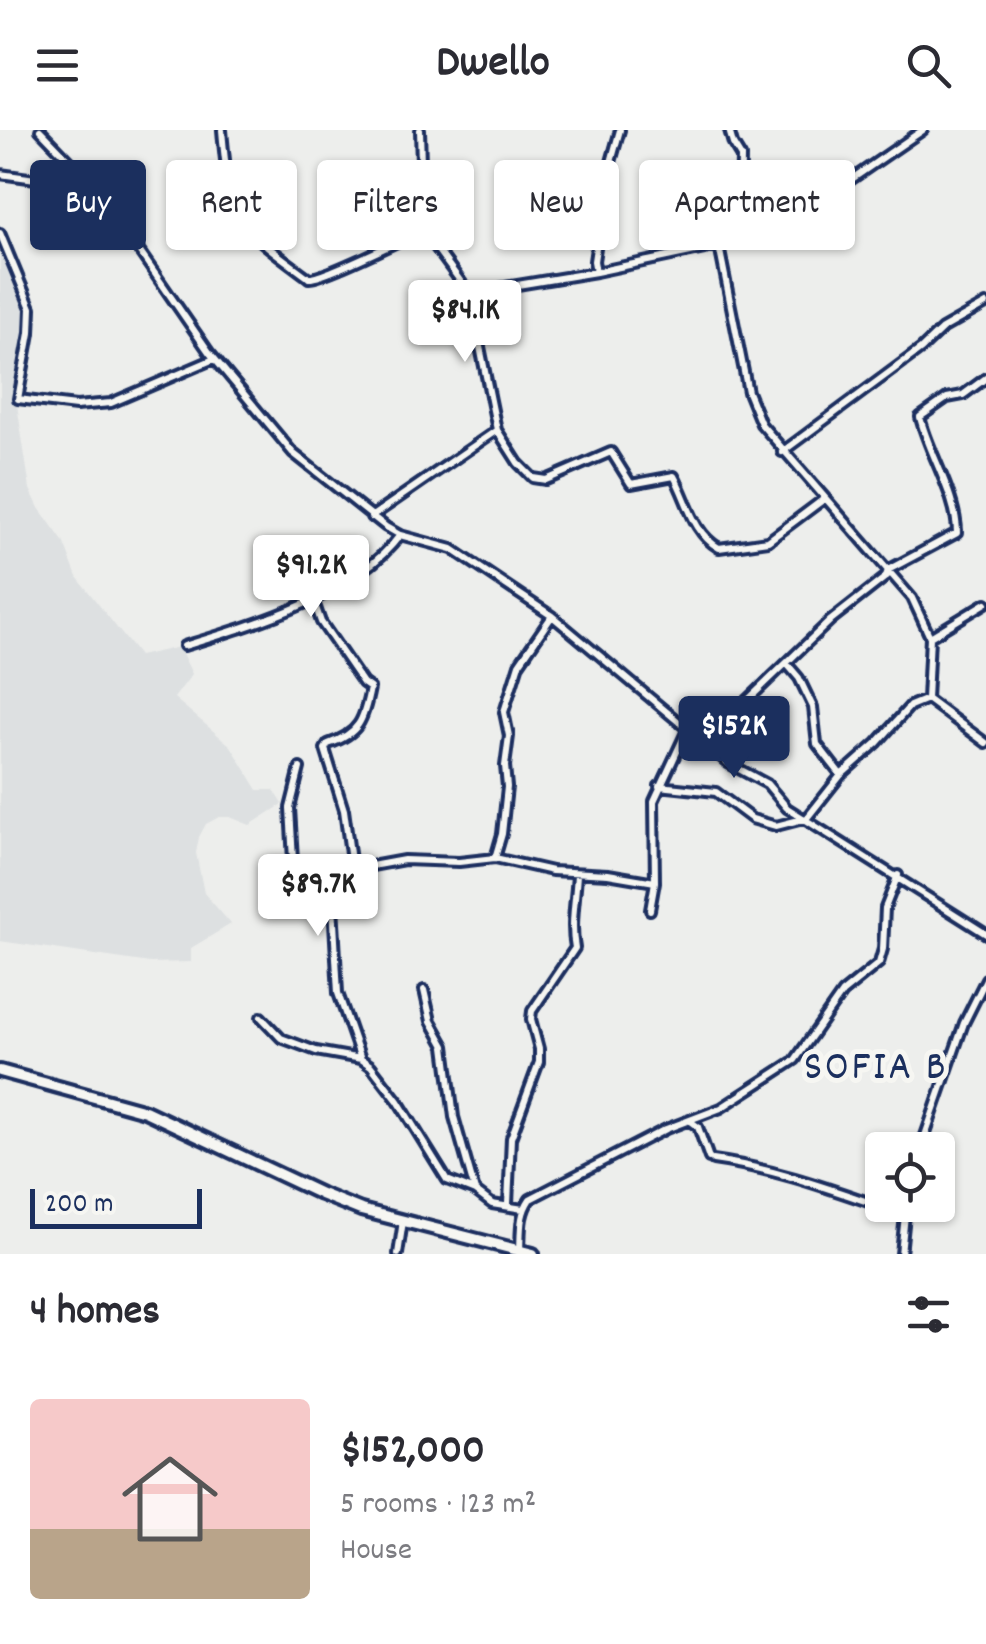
<!DOCTYPE html>
<meta charset="utf-8">
<style>
:root{--surface:#fff;--page:#f7f7f7;--text:#2b2b33;--muted:#7c7c81;--line:#e1e1e2;--accent:#1b2f5e}
body{margin:0;font-family:Dekko,sans-serif;background:var(--page);color:var(--text);height:100vh;display:flex;flex-direction:column;font-size:38px;white-space:nowrap}
*{box-sizing:border-box;margin:0}
p{font-size:32px;color:var(--muted)}
.icon{flex:none;width:55px;height:55px;fill:none;stroke:currentColor;stroke-width:2;stroke-linecap:round;stroke-linejoin:round}
.map{position:relative;height:1124px;overflow:hidden}
.side{display:flex;flex-direction:column;background:var(--surface);flex:1}
.side>*{flex:none}
.hud{position:absolute;left:30px;top:30px;width:928px;height:90px;display:flex;gap:20px}
.buttons{position:absolute;left:865px;top:1002px;display:grid;gap:20px}
.buttons a{display:grid;place-items:center;width:90px;height:90px;border-radius:10px;background:var(--surface);box-shadow:0 2px 8px #0004;font-size:50px}
.scale{position:absolute;left:30px;bottom:25px;width:172px;box-sizing:border-box;padding-left:10px;border:5px solid #1b2f5e;border-top:0;font-size:28px;line-height:35px;white-space:nowrap;color:#1b2f5e;-webkit-text-stroke:8px #f6f6f2;paint-order:stroke}
.price{position:absolute;translate:-50% -85px;padding:0 22px;border-radius:10px;background:#fff;color:#222;font-size:32px;line-height:65px;filter:drop-shadow(0 2px 5px #0008)}
.price::after{content:'';position:absolute;left:50%;top:60px;width:30px;height:22px;margin-left:-15px;background:inherit;clip-path:polygon(0 0,100% 0,50% 100%)}
.price.current{background:var(--accent);color:#fff}
ul{padding:0;list-style:none}
li{display:flex;align-items:center;gap:30px;height:250px;padding:0 30px}
li+li{border-top:2px solid var(--line)}
li span{display:grid;place-items:center;flex:none;width:280px;height:200px;border-radius:10px;color:#555}
li>.icon{margin-inline-start:auto}
span .icon{width:120px;height:120px;fill:#fffc;stroke-width:1}
li b{font-size:42px}
h2{display:flex;justify-content:space-between;align-items:center;height:120px;padding:0 30px;font-size:42px}
.chip{padding:0 35px;border-radius:10px;background:var(--surface);box-shadow:0 2px 8px #0004;font-size:35px;line-height:90px}
.chip.current{background:var(--accent);color:#fff}
header{display:flex;justify-content:space-between;align-items:center;height:130px;padding:0 30px;background:var(--surface);font-size:45px;font-weight:800}
.map>svg:first-child{display:block}
.built{fill:#dde0e1}
.lines{fill:none;stroke-linecap:round;stroke-linejoin:round}
.street-casing{stroke:#1b2f5e;stroke-width:14}
.secondary-casing{stroke:#1b2f5e;stroke-width:18}
.street{stroke:#f6f6f2;stroke-width:6}
.secondary{stroke:#f6f6f2;stroke-width:10}
.labels{text-anchor:middle;dominant-baseline:central;stroke-width:10;stroke-linejoin:round;paint-order:stroke}
.quarter-label{font-size:42px;letter-spacing:2.5px;fill:#1b2f5e;stroke:#f6f6f2}
</style>
<header><svg class="icon" aria-label="menu" viewBox="0 0 24 24"><path d="M4 6h16M4 12h16M4 18h16"/></svg>Dwello<svg class="icon" aria-label="search" viewBox="0 0 24 24"><circle cx="10" cy="10" r="6"/><path d="M15 15l6 6"/></svg></header>
<div class="map">
<svg width="986" height="1124" viewBox="0 0 986 1124">
<rect width="100%" height="100%" fill="#edeeec"/>
<filter id="ink" filterUnits="userSpaceOnUse"><feTurbulence type="fractalNoise" baseFrequency=".01" numOctaves="2"/><feDisplacementMap in="SourceGraphic" scale="20" xChannelSelector="R" yChannelSelector="G"/><feConvolveMatrix kernelMatrix="1 2 1 2 8 2 1 2 1" color-interpolation-filters="sRGB"/></filter>
<g filter="url(#ink)">
<path class="built" d="M0 114 28 185 16 268 30 359 39 378 63 411 77 447 139 526 179 517 192 544 174 568 231 616 258 660H274L283 674 250 695 230 687H219L206 694 199 707 196 723 204 763 231 794 191 818V832L150 833 0 811Z"/>
<g class="lines">
<defs>
<path id="street" d="M40 0 95 57 209 222 293 323 386 397 400 405 452 419 552 486 728 633 767 654 787 678 986 804
M222 0C230 92 236 94 309 148 323 149 402 109 423 100
M420 0 423 100 469 163 596 142 719 116 849 51 923 0
M729 0 733 14 741 27 740 74 746 103
M0 44 93 57
M0 103 31 178 30 203 18 269 76 276 111 273 214 229
M719 116 748 262 761 294 912 468 930 507 927 569 986 613
M596 142 594 131 606 50 620 0
M469 163 497 300 518 333 533 348 546 350 611 322 631 354 674 346C688 371 692 402 719 418L768 411 824 369
M782 322 921 219 942 199 986 174
M371 387 497 300
M886 446 888 440 957 403C957 366 929 324 920 287L947 268 963 265 986 248
M313 469 321 492 363 553 370 558C364 590 359 604 328 614L325 619 344 680 352 738
M930 507 986 473
M184 516C253 495 356 465 400 405
M787 534 799 548 813 577 817 614 841 645
M703 613 831 490 887 446
M300 638 290 678 293 730 304 746 312 747 404 730 459 732 495 728 552 741 608 744 655 752
M659 656 716 662 752 689 776 696 807 688 841 645 877 613 910 576 927 569
M495 728 502 704 507 657 505 636 509 606 504 582 519 534 552 486
M335 743 333 775 338 863 361 929
M650 780 655 752 654 671 688 598
M424 860 431 891 445 916 454 987 475 1061 492 1074 523 1079
M261 887 281 908 316 921 361 929 371 936 398 971 447 1050 475 1061
M690 991 698 997 709 1028
M920 1020 964 893 986 849
M713 1030C779 1039 841 1063 903 1084
M508 1074 511 1008 539 932V919L531 889 532 881 575 818C570 793 576 769 577 743
M520 1120C521 1101 519 1085 530 1069L666 999 721 978 795 930 842 863 879 833 883 819 885 778 898 745
M398 1124 403 1091
M901 1124 906 1075"/>
<path id="secondary" d="M0 941 145 981 321 1064 361 1080 533 1124"/>
</defs>
<use href="#street" class="street-casing"/>
<use href="#secondary" class="secondary-casing"/>
<use href="#street" class="street"/>
<use href="#secondary" class="secondary"/>
</g>
</g>
<g class="labels">
<g class="quarter-label">
<text x="876" y="940">SOFIA B</text>
</g>
</g>
</svg>
<div class="buttons">
<a><svg class="icon" aria-label="locate" viewBox="0 0 24 24"><circle cx="12" cy="12" r="6"/><path d="M12 2v4M12 18v4M2 12h4M18 12h4"/></svg></a>
</div>
<div class="scale">200 m</div>
<b class="price" style="left:465px;top:235px">$84.1K</b>
<b class="price" style="left:311px;top:490px">$91.2K</b>
<b class="price current" style="left:734px;top:651px">$152K</b>
<b class="price" style="left:318px;top:809px">$89.7K</b>
<div class="hud">
<a class="chip current">Buy</a>
<a class="chip">Rent</a>
<a class="chip">Filters</a>
<a class="chip">New</a>
<a class="chip">Apartment</a>
</div>
</div>
<section class="side">
<h2>4 homes<svg class="icon" aria-label="filters" viewBox="0 0 24 24"><path d="M4 7h16M4 17h16"/><circle cx="9" cy="7" r="2"/><circle cx="15" cy="17" r="2"/></svg></h2>
<ul>
<li><span style="background:linear-gradient(#f6c9c9 65%,#b9a48a 0)"><svg class="icon" aria-label="home" viewBox="0 0 24 24"><path d="M3 11l9-7 9 7M6 9v11h12V9"/></svg></span><div><b>$152,000</b><p>5 rooms · 123 m²</p><p>House</p></div></li>
</ul>
</section>
